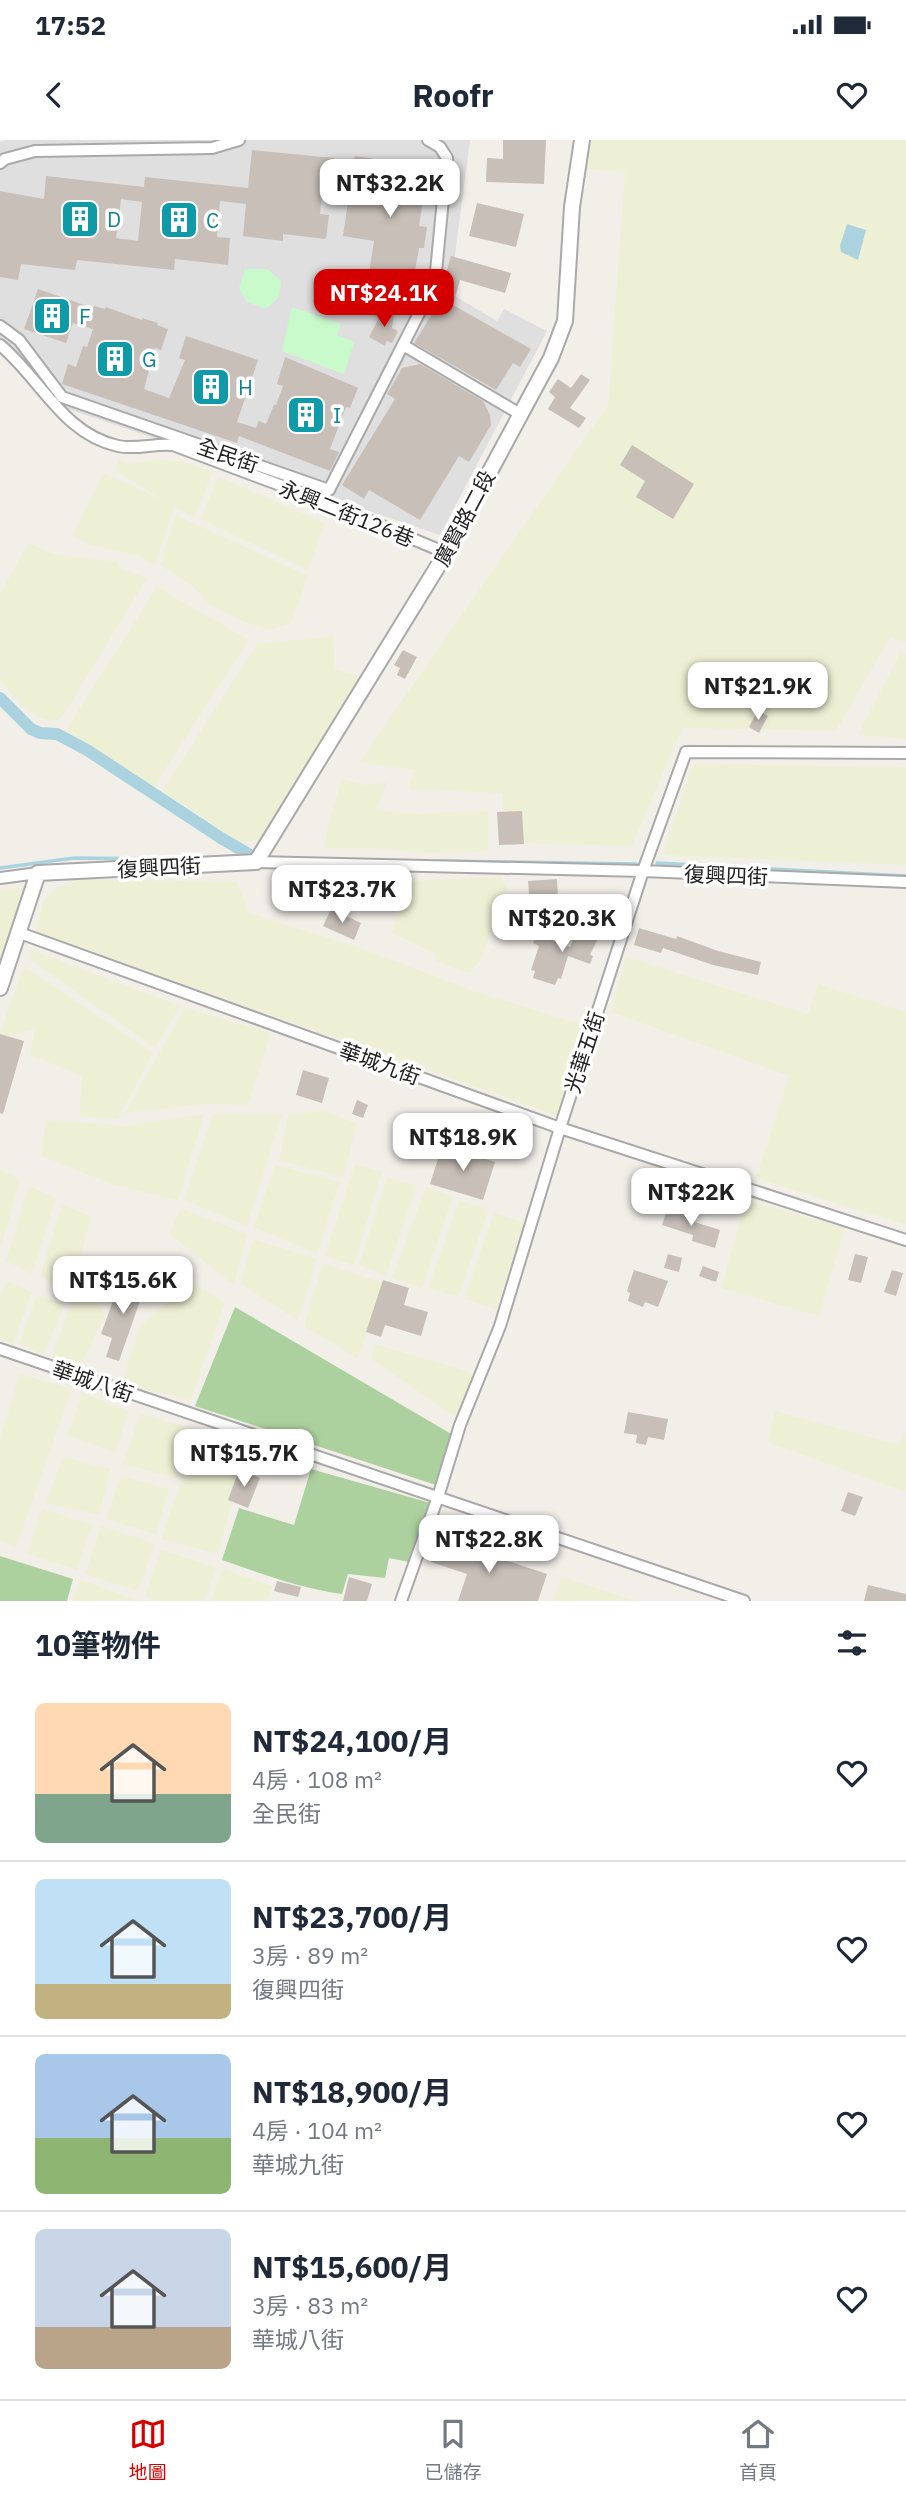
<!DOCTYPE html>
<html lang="zh-TW">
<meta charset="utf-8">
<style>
:root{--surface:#fff;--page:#f2f2f3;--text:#1f2937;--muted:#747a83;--line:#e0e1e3;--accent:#d40000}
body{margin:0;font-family:"IBM Plex Sans","Noto Sans TC",sans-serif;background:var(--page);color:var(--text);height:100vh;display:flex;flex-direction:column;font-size:26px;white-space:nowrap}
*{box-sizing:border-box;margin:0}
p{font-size:23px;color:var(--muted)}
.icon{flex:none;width:38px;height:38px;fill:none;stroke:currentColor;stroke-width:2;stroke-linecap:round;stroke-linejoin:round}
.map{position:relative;height:1461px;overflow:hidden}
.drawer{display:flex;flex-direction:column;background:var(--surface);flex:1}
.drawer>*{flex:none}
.price{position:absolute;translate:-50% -60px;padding:0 16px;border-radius:14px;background:#fff;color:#222;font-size:23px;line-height:46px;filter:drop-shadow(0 2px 4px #0008)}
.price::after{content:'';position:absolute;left:50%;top:42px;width:21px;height:16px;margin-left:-10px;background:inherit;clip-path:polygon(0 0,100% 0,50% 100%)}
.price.active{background:var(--accent);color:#fff}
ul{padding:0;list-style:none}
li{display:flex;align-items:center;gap:21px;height:175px;padding:0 35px}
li+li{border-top:2px solid var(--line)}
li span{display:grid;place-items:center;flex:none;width:196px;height:140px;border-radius:10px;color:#555}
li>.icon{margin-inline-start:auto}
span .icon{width:84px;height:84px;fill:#fffc;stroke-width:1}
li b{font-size:30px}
h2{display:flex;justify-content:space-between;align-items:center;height:84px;padding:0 35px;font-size:30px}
.status{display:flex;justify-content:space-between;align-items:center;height:49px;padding:0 35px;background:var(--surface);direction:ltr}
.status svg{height:19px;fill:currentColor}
header{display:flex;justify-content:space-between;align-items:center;height:91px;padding:0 35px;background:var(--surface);font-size:32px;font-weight:700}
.menu{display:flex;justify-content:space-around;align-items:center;height:98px;border-top:2px solid var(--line);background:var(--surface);font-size:19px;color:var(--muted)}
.menu a{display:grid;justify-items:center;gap:4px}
.menu .active{color:var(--accent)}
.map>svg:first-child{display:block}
.residential{fill:#e0dfdf}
.farmland{fill:#eef0d5}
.forest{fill:#add19e}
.park{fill:#c8facc}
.water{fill:#aad3df}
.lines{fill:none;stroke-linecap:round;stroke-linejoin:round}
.stream{stroke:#aad3df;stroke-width:3.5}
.canal{stroke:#aad3df;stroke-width:12}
.building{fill:#c7bfb8;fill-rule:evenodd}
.minor-casing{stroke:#a9a9a9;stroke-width:14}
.tertiary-casing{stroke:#a9a9a9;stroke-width:18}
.minor{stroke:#fff;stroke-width:10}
.tertiary{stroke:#fff;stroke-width:14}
.labels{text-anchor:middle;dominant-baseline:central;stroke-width:7;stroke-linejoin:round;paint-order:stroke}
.culture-label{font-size:21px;fill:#0d838f;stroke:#fff;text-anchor:start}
.street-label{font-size:21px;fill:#222;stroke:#fff}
</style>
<div class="status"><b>17:52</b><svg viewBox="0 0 49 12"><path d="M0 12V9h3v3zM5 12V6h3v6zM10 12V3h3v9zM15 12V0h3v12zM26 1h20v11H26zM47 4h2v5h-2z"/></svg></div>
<header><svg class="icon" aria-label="back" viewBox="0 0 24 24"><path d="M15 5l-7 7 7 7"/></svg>Roofr<svg class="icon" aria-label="heart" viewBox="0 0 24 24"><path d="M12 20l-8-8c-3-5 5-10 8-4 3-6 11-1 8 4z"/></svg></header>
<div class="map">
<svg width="906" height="1461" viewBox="0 0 906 1461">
<rect width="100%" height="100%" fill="#f2efe9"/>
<path class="residential" d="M7 0H470L455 115 443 149 497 181 504 169 547 191 440 395 68 269 0 214V2Z"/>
<path class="farmland" d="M587 0H906V503L891 496 836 591 682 588 632 706 504 702 502 653 408 649 414 630 359 622 608 265 625 32 583 29Z
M119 320 128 324 155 320 184 322 213 332 194 378 174 366 155 426 140 416 90 405 72 396 104 333 165 361 114 330Z
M219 337 325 383 308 430 200 379Z
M176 375 308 436 291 483 270 490 245 482 209 464 192 446 160 425Z
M28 403 54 414 117 422 123 429 147 438 63 576 55 582 40 578 21 565 0 540V454Z
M157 447 249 500 153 648 66 590Z
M333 496 335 529 359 536 362 543 262 701H238L162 651 257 504Z
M901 511 906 514V599L858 595Z
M693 624 906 627V725L663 715Z
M342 639 365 645 387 642 376 670 415 674 488 671V711L427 713 372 708H324L328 686Z
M501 737 508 750 480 821 469 833 437 822 434 813 392 793 407 741Z
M76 739 237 742 250 773 366 810 479 853 587 886 558 976 36 792 43 761 59 746 73 743Z
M26 747 0 820V750Z
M31 810 180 866 155 908 29 819Z
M626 817 808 874 818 844 906 872V1085L756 1038 789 936 611 872Z
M24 826 153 913 118 979 79 976 82 936 30 915 35 889 0 899V892Z
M185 868 271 893 248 965 207 964 125 973Z
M326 971 357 984 343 1037 279 1020 288 975Z
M204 974 178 1061 114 1045 41 1016 46 980 127 986Z
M213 974H282L247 1086 184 1060Z
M355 1024 382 1032 354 1125 325 1116Z
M275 1025 340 1042 317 1114 254 1087Z
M0 1029 20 1040 0 1110Z
M387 1038 417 1045 386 1136 359 1125Z
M29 1046 56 1058 32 1134 6 1121Z
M426 1047 453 1056 422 1148 392 1138Z
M746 1060 845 1088 819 1176 721 1148Z
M459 1061 489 1069 458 1157 428 1148Z
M62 1065 91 1076 73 1148 57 1147 40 1136Z
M181 1068 247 1094 234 1145 169 1094Z
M494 1073 524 1082 496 1169 464 1159Z
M253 1099 317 1119 298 1181 240 1143Z
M323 1123 383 1143 358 1219 304 1186Z
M162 1124 225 1163 191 1260 121 1244 140 1187 182 1149Z
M7 1141 32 1152 13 1204 0 1198V1154Z
M37 1155 65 1164 43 1215 19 1204Z
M87 1156 97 1161 105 1175 80 1227 52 1217 70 1167 75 1160Z
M374 1204 477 1234 460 1280 371 1219Z
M20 1234 72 1249 16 1407 0 1400V1298Z
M82 1253 129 1271 115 1313 68 1295Z
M775 1271 899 1305 906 1292V1352L767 1302Z
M141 1274 192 1289 177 1338 122 1324Z
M198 1292 247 1306 218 1414 161 1399Z
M63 1317 111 1329 99 1375 46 1363Z
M121 1335 169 1349 156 1395 106 1379Z
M42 1369 92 1385 77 1430 27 1414Z
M101 1386 154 1403 138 1451 85 1434Z
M161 1410 216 1427 205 1461H158L145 1457Z
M223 1429 272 1446 267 1461H211Z
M561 1437 637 1461H553Z
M80 1440 140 1461H73Z"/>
<path class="forest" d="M235 1167 453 1295 436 1345 195 1266Z
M311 1329 434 1364 414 1423 389 1418 385 1438 348 1434 342 1454C300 1448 262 1434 222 1420L239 1368 294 1385Z
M0 1416 73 1439 67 1461H0Z"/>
<path class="park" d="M245 129H267L281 141 279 157 266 169 247 162 239 148Z
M292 167 341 184 337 195 354 202 344 234 282 211Z"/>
<path class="water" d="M847 84 866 90 858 120 841 112 840 106Z"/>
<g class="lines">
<path class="stream" d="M440 721 636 724
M657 723 906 736
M0 728 74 718 186 719"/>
<path class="canal" d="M0 558 31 589 40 593 57 594 87 610 221 698 257 719"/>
</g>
<path class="building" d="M503 0H546L544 44 486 42 487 18 503 19Z
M252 10 334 18 332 36H324L320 74 329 75 326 99 283 94V101L243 96 246 64 220 61 217 97 230 98 228 125 175 119 174 130 77 120 75 130 21 124 18 140 0 137V51L44 59 46 36 144 47 145 37 248 48ZM121 59 142 62 138 101 116 98Z
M355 16 435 28 432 49 425 48 419 86 427 87 424 108H419L408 171 389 168 394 137 369 133 374 101 343 96Z
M477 63 524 74 516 107 469 96Z
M451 116 511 133 505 153 460 140 453 165 531 209 520 227 513 223 496 250 414 203 437 166Z
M38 149 93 168 94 166 105 169 106 167 142 180V178L158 183 157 185 168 189 161 210 155 208 144 249 169 258 185 220 179 218 186 196 258 220 237 282 256 288 259 281 266 284 274 265H276L283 246 277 244 285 217 354 246 358 248 350 268 346 267 330 309 339 312 330 331 239 296 237 303 62 244 68 224 76 227 83 206 87 207 93 189 73 183 66 203 24 189Z
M382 172 394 174 392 188 398 191 392 203 387 201 385 206 369 197Z
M420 224 483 261 490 275 491 285 469 322 459 316 420 380 369 350 364 359 342 345 395 259 387 254 402 228Z
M581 234 590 240 570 268 586 278 579 288 548 269 555 257 549 252 558 239 571 248Z
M632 305 694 344 673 379 636 357 645 341 620 325Z
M403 510 417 517 405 539 397 535 400 528 394 525Z
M758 570 768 576 759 593 749 587Z
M522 671 524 704 499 705 497 672Z
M557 739 558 757H552L553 776 531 777 528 741Z
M331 769 361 783 354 800 323 786Z
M578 786 600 794 590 815 593 816 590 824 568 816 561 839 558 838 555 845 533 838 535 831 531 830 539 806 533 803 536 794 570 807Z
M639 788 676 799 677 796 718 811 761 822 758 835 713 825 663 808 661 813 634 805Z
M0 894 24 901 3 974 0 973Z
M303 930 329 938 322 963 296 955Z
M357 960 368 965 363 978 352 974Z
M442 1006 495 1022 483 1060 430 1044Z
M668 1067 690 1074 688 1080 720 1090 715 1108 692 1101 693 1095 662 1085Z
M668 1114 682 1118 679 1132 664 1128Z
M855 1114 868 1117 861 1143 848 1140Z
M83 1116 107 1122 101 1141 77 1135Z
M703 1126 719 1132 716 1142 699 1136Z
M634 1130 668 1141 658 1167 645 1162 643 1167 628 1161 630 1153 627 1151Z
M892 1130 903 1133 896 1156 884 1152Z
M134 1133 148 1138 119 1221 106 1217 112 1198 101 1194 116 1153 126 1156Z
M383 1140 409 1148 404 1165 428 1172 421 1196 385 1185 381 1197 366 1192Z
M628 1272 668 1279 664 1300 648 1297 646 1305 636 1303 637 1295 624 1293Z
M239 1330 260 1338 248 1368 228 1360Z
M848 1352 863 1357 855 1376 841 1371Z
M438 1398 547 1434 538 1461H458L467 1434 431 1422Z
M349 1437 372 1444 367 1461H343Z
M277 1441 301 1447 298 1457 274 1451Z
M868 1445 906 1454V1461H864Z"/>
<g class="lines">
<defs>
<path id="minor" d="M0 23 5 19 35 11 212 8 239 0
M0 186 19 200 62 257 329 350 435 142 447 18 440 7 428 0
M0 205C41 239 63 294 118 306 136 310 155 303 173 305L328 363 446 413
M403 205 520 274
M256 722 643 731 906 742
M0 738 38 733
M17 792 560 988 906 1100
M0 1209 744 1461
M401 1461 438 1357 460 1285 500 1186 560 988 643 731 686 612 906 613"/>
<path id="tertiary" d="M0 848 38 733 256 722 446 413 551 218 565 181 572 67 582 0"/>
</defs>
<use href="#minor" class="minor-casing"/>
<use href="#tertiary" class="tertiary-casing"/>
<use href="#minor" class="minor"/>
<use href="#tertiary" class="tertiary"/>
</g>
<defs>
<symbol id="building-square" viewBox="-11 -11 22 22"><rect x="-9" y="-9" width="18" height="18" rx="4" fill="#0f9aa8" stroke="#fff"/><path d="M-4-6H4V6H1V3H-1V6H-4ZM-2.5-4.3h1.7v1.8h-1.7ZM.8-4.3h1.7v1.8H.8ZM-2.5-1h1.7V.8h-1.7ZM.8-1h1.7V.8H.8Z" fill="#fff"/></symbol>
</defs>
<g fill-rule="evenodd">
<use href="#building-square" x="58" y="57" width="44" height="44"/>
<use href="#building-square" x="157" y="58" width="44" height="44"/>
<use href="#building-square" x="30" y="154" width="44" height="44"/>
<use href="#building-square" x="93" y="197" width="44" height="44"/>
<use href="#building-square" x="189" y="225" width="44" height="44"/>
<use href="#building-square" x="284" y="253" width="44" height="44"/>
</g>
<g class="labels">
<g class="culture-label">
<text x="107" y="79">D</text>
<text x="206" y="80">C</text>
<text x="79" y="176">F</text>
<text x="142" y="219">G</text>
<text x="238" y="247">H</text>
<text x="333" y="275">I</text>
</g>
<g class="street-label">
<text transform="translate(228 315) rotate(19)">全民街</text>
<text transform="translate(347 373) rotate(22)">永興二街126巷</text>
<text transform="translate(464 378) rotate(-62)">廣賢路二段</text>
<text transform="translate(159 727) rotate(-3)">復興四街</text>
<text transform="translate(726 735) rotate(2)">復興四街</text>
<text transform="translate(584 912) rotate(-72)">光華五街</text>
<text transform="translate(380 923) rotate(20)">華城九街</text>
<text transform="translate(93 1241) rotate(19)">華城八街</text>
</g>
</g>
</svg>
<b class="price" style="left:390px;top:79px">NT$32.2K</b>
<b class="price active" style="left:384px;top:189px">NT$24.1K</b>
<b class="price" style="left:758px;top:582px">NT$21.9K</b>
<b class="price" style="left:342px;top:785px">NT$23.7K</b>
<b class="price" style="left:562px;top:814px">NT$20.3K</b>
<b class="price" style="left:463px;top:1033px">NT$18.9K</b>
<b class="price" style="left:691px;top:1088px">NT$22K</b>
<b class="price" style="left:123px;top:1176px">NT$15.6K</b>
<b class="price" style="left:244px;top:1349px">NT$15.7K</b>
<b class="price" style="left:489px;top:1435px">NT$22.8K</b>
</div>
<section class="drawer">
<h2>10筆物件<svg class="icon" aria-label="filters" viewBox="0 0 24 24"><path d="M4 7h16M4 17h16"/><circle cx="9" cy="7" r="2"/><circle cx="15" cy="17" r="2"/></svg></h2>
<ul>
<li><span style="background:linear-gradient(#ffd9b3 65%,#7fa58c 0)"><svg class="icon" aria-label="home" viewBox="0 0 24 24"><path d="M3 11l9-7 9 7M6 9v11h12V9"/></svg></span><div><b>NT$24,100/月</b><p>4房 · 108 m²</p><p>全民街</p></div><svg class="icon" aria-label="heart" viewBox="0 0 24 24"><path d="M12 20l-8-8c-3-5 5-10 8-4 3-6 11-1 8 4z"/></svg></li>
<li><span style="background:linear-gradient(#bfe0f5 75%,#c2b280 0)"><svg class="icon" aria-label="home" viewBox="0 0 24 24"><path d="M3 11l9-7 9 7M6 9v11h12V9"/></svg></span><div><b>NT$23,700/月</b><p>3房 · 89 m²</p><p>復興四街</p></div><svg class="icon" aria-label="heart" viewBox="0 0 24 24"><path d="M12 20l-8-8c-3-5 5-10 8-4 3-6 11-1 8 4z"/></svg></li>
<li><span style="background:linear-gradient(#a9c7e8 60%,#8fb573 0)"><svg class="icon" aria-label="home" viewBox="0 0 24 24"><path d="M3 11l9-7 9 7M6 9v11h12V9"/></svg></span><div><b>NT$18,900/月</b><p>4房 · 104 m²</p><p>華城九街</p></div><svg class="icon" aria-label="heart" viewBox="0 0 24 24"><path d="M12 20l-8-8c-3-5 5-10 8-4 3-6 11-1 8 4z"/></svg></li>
<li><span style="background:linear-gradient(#c9d6e8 70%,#b9a48a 0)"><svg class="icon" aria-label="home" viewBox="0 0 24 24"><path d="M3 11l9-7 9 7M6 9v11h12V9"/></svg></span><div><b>NT$15,600/月</b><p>3房 · 83 m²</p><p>華城八街</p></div><svg class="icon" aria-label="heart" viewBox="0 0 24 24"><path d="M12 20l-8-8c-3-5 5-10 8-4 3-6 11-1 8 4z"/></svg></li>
</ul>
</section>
<nav class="menu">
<a class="active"><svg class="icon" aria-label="map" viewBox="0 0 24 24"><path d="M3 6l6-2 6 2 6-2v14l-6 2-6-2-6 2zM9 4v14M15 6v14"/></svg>地圖</a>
<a><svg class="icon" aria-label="saved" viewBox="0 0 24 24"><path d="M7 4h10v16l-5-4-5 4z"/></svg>已儲存</a>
<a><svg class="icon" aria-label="home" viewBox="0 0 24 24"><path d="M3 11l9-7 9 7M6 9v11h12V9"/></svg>首頁</a>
</nav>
